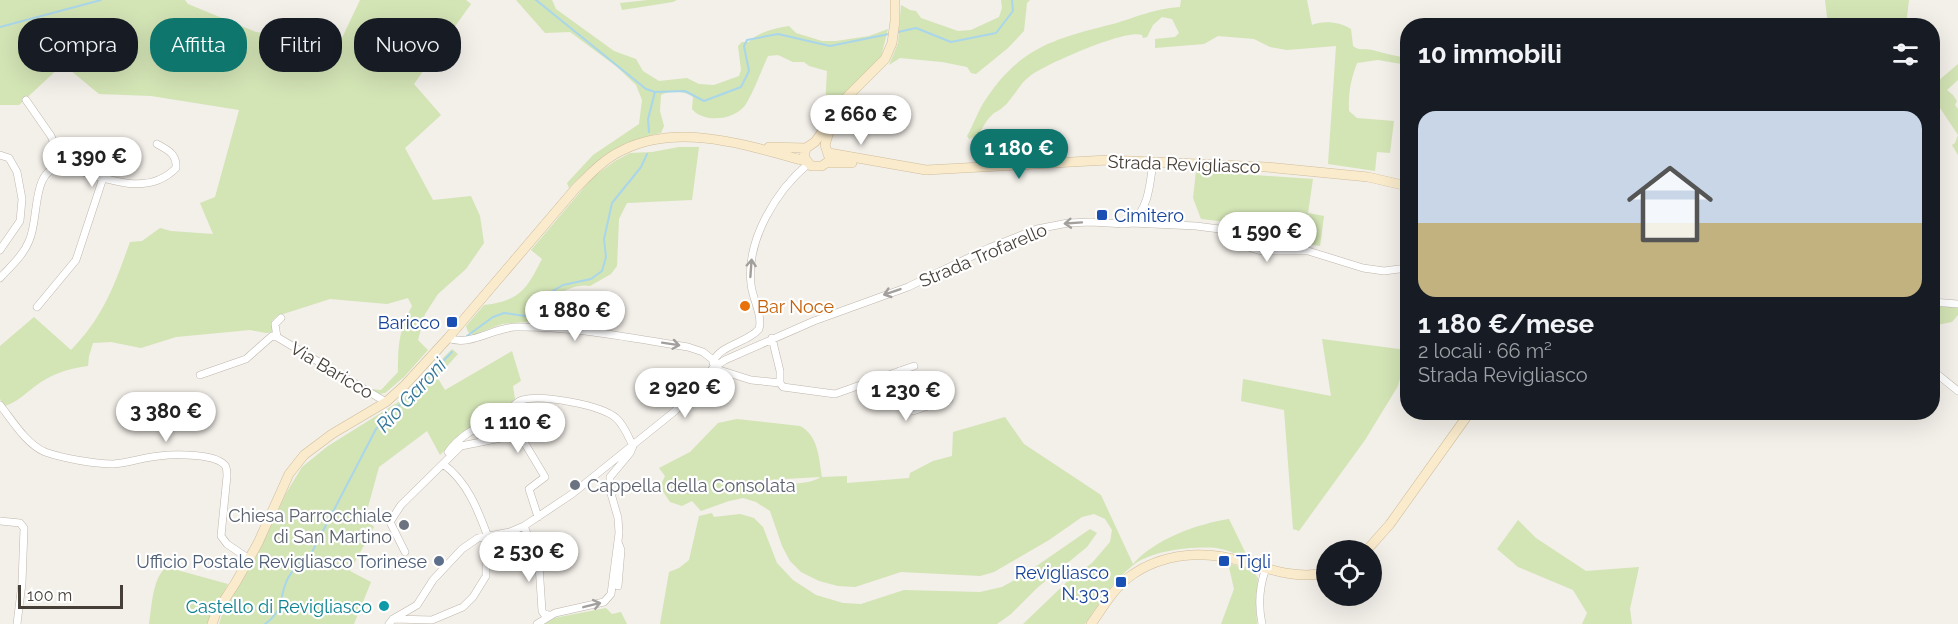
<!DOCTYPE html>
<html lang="it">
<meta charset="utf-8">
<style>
:root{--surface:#171b24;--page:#242831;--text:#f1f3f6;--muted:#9ea1a6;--line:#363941;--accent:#0f766e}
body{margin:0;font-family:Raleway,sans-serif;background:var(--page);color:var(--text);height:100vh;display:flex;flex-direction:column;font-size:22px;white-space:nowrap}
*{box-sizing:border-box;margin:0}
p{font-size:20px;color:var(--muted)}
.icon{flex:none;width:33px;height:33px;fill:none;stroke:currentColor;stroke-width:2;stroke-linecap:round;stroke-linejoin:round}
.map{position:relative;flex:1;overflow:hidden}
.drawer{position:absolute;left:1400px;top:18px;width:540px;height:402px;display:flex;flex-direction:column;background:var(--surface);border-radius:24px;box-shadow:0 6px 24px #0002}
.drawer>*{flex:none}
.top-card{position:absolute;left:18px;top:18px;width:570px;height:54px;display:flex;gap:12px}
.controls{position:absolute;left:1316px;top:540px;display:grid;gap:12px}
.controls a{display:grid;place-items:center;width:66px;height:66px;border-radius:50%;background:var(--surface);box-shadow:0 6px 24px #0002;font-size:30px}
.scale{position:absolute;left:18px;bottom:15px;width:105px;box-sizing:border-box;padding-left:6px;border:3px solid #463f38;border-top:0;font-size:16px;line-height:21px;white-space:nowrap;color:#463f38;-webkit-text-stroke:4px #fff;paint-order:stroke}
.price{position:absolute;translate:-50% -51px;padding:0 14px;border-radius:21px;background:#fff;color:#222;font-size:20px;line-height:39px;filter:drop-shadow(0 2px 3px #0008)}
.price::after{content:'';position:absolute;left:50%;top:36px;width:18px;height:14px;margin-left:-9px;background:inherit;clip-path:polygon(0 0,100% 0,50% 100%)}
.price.on{background:var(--accent);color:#fff}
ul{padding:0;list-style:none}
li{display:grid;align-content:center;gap:12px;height:318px;padding:0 18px}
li+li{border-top:2px solid var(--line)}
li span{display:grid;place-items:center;height:186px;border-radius:18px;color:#555}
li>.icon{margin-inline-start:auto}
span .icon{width:108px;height:108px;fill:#fffc;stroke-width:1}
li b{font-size:26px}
h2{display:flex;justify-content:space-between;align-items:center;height:72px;padding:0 18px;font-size:26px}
.tag{padding:0 21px;border-radius:24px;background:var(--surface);box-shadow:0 6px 24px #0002;font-size:21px;line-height:54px}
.tag.on{background:var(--accent);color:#fff}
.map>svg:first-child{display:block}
.green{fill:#d3e4b5;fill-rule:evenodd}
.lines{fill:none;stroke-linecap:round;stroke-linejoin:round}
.stream{stroke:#aad6eb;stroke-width:2}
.street-casing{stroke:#beb6ac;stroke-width:8}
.secondary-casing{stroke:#cfbd9c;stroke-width:10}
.street{stroke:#fff;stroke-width:7}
.secondary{stroke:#faebcc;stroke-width:9}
.oneway{stroke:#a29f9c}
.transit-dot{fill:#1a4fb4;stroke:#fff;stroke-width:2}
.food-dot{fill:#e8710a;stroke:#fff;stroke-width:2}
.worship-dot{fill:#6b7280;stroke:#fff;stroke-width:2}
.service-dot{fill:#5c6f8a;stroke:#fff;stroke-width:2}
.culture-dot{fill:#0f9aa8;stroke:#fff;stroke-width:2}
.labels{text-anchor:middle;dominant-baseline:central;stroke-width:4.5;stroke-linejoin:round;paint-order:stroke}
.street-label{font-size:18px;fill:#463f38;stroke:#fff}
.transit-label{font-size:18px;fill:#164399;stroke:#fff;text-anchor:start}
.food-label{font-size:18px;fill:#c56008;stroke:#fff;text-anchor:start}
.worship-label{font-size:18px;fill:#5b616d;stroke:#fff;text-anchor:start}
.service-label{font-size:18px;fill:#4e5e75;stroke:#fff;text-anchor:end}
.culture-label{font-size:18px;fill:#0d838f;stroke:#fff;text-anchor:end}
.water-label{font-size:20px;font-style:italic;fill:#35789b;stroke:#fff}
</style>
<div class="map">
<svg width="1958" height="624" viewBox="0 0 1958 624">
<rect width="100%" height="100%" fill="#f3efe9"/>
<path class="green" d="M0 0H185L188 4 256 32 329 43 342 38 360 0H466L471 4 414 84 441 115 405 148 433 200 471 196 480 216 484 243 466 269 438 294 425 314 418 340 428 350 404 377 385 393 379 394 371 389 381 390 398 372C398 345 399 330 412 306L408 298 387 304 330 299 277 316 272 321 273 332 266 333 250 330 176 337 141 348 111 342 93 343 89 356 88 366C73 368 60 371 46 379 31 387 22 400 5 406L0 399V346L34 317 71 350C104 316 114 286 130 242L142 241 160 228 171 231 213 234 200 203 215 197 239 110 151 96 99 94 70 70 61 66 19 105H0Z
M516 0H552L556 9 614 51 636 59 643 71 659 81 687 78 699 84 714 85 739 76 741 70 738 46 742 42H749C757 32 777 28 789 26L796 33 822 41H836L869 36 888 29 881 57 830 109 825 106 827 71 809 66 804 62H793L778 55 768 56C761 71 755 89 746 104 736 120 704 124 692 109L693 97C685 91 670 90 661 95L660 111 664 126 661 133C623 140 595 160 569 188L567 183 593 155 639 124 642 100 636 85 617 67 570 32 545 33Z
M648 0H677L673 2 622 10 620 3Z
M1001 0H1030L1027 3 1024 31 1008 48 976 74 971 73 967 67 942 62 900 58 889 65 898 43 901 5 910 10 916 11 921 18 958 31 971 30 999 17 1002 8Z
M1181 0H1307L1312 25C1323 20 1341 22 1351 29L1353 46C1359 51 1364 48 1372 50 1384 53 1395 56 1407 58V65L1378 60 1357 63C1351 79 1348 93 1349 111L1357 118 1394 121 1390 153 1377 152 1375 171 1328 164 1336 46 1287 50 1270 47 1254 39 1218 36 1204 44 1155 48V39L1175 37 1179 33 1172 19 1162 17 1153 25 1147 37 1143 38 1142 35C1125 29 1046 64 1030 76 1019 84 1013 99 1002 108 999 111 994 112 991 116 981 126 984 133 969 139L967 136C974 124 978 110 986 99 1020 47 1057 38 1113 24 1138 17 1152 9 1180 7Z
M1825 0H1909L1906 25H1828Z
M1958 64V80L1947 90 1953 95 1957 101 1955 105 1958 109V155L1952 145 1955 143 1958 135 1936 102 1932 86Z
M679 147H699L692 200 627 203 619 219 617 266 611 274 590 286C570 282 549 301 532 311L538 321 502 324 473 335 468 332 466 326 484 305C521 300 526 290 542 259L531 250 592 178 615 161 630 153 652 152Z
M1196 171 1313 179 1308 213 1324 216 1320 246 1308 244 1305 247 1274 249 1251 245 1254 225 1201 219 1193 198Z
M1932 304 1958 308V315L1952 322 1932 326Z
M1322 339 1407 350V353L1398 386 1365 440 1299 531 1293 529 1284 410 1241 401 1243 379 1331 396Z
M452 349 458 354 437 377 445 390 512 351 521 381 513 386 515 399 501 413 461 433 440 455 427 431 379 467 365 518 374 527 350 571 371 582 354 624H219L224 608 253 563 285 495 302 467 328 446 400 401Z
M1005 417 1024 444 1101 495 1133 564C1155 539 1197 524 1229 519L1248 558C1238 555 1228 550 1217 548 1193 546 1151 550 1132 566 1112 582 1099 604 1085 624H1023L1070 579 1092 563 1110 542 1112 530 1105 519 1094 514 1082 517 1049 540 994 572 980 576 901 572 855 587 838 586 819 581 801 572 790 561 782 546 770 511 756 502 743 498 729 501 701 511 692 501 682 506 670 502 660 487 665 476 659 468 690 452 718 423 737 419 800 426C818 435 819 458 822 477L847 476V483L909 478 910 473 933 461 952 456 953 432ZM820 477C810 487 754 485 738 484L767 480Z
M712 513 714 517 740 514 754 518 763 527 777 563 793 580 816 595 843 603 861 604 904 590 980 592 1002 587 1022 576 1090 529 1097 533 1087 547 1037 588 1011 614 997 624H660L669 572 679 568 689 560 699 516Z
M1518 520 1536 538 1586 571 1639 567 1630 609 1632 624H1582L1587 613 1573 590 1518 567 1497 549Z
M1228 563 1252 570 1258 578 1256 607 1257 624H1221L1234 589Z
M166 567 228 584 207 624H149C152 606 152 580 166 567Z
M606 608 612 614 621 612 627 624H544L554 618Z"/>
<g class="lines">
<path class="stream" d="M536 0 646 89 655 92 685 91 704 101 741 87 749 71 744 46 747 40 778 34 830 46 889 34
M0 27 101 0
M898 32 916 28 951 42 996 33 1013 11 1012 0
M649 132 648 119 655 92
M467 336 493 317 504 313 525 316 549 293 563 285 591 279 602 271 606 257 604 239 612 203 641 167 647 154
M265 624C286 609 278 597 288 578 293 569 303 560 311 554L376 429 452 352"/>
<defs>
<path id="street" d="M26 100 51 136 63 166
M0 155 9 158 17 172 22 199 20 221 0 250
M1131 223C1149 209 1150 183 1153 162
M0 278C10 267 23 256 29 241 40 218 30 168 63 166 99 175 145 200 176 168 177 154 168 150 157 144
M1932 302 1958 304
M37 307 76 260 103 178
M277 337 275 324 281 318
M448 338C469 347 493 328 515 327 573 326 630 338 688 347L703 352 713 360
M713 363C718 345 748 343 759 329 763 315 752 298 751 284 746 240 776 191 808 164
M713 368 751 380 780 383V371L772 338
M1932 370 1958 391
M899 371 913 411 949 399
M200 375 246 359 272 336 277 337 386 402
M780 383 783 387 835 394 914 366
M0 405C12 420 26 444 45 452 62 458 94 464 113 464 129 463 144 457 159 456 173 454 219 453 226 467 227 470 227 473 227 476L221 536 227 544 249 559
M505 415C521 418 523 427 524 442
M448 452C459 437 473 429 489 422 493 420 498 420 502 418 510 413 512 403 522 400 541 394 601 405 616 418 624 425 628 436 633 446
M443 464C467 481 478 510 488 537
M0 521 20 523 24 528 22 583 17 624
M524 526 539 565 542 611 544 614 549 615
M405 552 390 522 401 505 461 446 501 438H512L524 442 545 477 529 489 538 517
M618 586 621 550 618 542
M393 619 432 620 463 607 473 597 486 576V542L492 539
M389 624 393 619 417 605 433 580 462 549 478 538 510 532 524 526 572 494 675 411 713 368 725 360 814 321 908 287 989 248 1037 229 1068 223 1091 222 1125 224 1131 223 1196 226 1235 231 1245 237 1248 247 1261 251H1308L1363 268 1384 271 1407 268
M537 624 555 613 604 602 611 594 619 533 618 518 610 490V477L630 453 633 446
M1262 624C1258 605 1259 587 1266 568"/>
<path id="secondary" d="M769 147 806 148
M829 153 926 170 1108 160 1266 167 1368 177 1407 186
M829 157 825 145 831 125
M852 163H826L822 166H811L804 157 806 148 815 142 847 97 885 59 892 43 895 21V0
M1367 550 1390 524 1470 412
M212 624 216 613 236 582 258 543 289 474 304 455 332 434 386 402 405 385 448 338 576 188C590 174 605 158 623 150 681 122 748 146 805 161
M1091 624C1102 609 1114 588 1129 577 1163 552 1205 550 1244 562 1272 570 1297 579 1326 573"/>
</defs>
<use href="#street" class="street-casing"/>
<use href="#secondary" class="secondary-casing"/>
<use href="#street" class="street"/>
<use href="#secondary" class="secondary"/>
</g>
<defs><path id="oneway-shaft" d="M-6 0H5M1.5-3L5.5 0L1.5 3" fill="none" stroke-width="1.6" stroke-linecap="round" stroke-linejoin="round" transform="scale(1.5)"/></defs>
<g class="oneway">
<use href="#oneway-shaft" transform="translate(1073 223) rotate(176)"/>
<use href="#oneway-shaft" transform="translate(751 268) rotate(-86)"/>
<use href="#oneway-shaft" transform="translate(892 292) rotate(161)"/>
<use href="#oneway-shaft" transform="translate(671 344) rotate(9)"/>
<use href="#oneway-shaft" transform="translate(592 605) rotate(-14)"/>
</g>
<g class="transit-dot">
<rect x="1096" y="209" width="12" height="12" rx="3"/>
<rect x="446" y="316" width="12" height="12" rx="3"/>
<rect x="1218" y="555" width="12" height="12" rx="3"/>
<rect x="1115" y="576" width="12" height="12" rx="3"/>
</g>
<circle class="food-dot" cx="745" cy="306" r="6"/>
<g class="worship-dot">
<circle cx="575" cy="485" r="6"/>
<circle cx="404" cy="525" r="6"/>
</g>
<circle class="service-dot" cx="439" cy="561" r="6"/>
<circle class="culture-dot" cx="384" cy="606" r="6"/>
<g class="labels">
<g class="street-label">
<text transform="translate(1184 164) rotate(2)">Strada Revigliasco</text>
<text transform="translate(983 255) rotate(-23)">Strada Trofarello</text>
<text transform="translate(332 370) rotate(31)">Via Baricco</text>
</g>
<g class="transit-label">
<text x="1114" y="215">Cimitero</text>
<text x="440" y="322" text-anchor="end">Baricco</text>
<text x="1236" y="561">Tigli</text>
<text x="1109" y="572" text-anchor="end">Revigliasco<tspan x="1109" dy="21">N.303</tspan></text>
</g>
<g class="food-label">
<text x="757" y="306">Bar Noce</text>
</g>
<g class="worship-label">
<text x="587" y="485">Cappella della Consolata</text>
<text x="392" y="515" text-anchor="end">Chiesa Parrocchiale<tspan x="392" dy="21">di San Martino</tspan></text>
</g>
<g class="service-label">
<text x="427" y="561">Ufficio Postale Revigliasco Torinese</text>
</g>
<g class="culture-label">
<text x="372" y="606">Castello di Revigliasco</text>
</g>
<g class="water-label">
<text transform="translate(411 395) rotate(-47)">Rio Garoni</text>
</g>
</g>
</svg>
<div class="controls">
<a><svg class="icon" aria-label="locate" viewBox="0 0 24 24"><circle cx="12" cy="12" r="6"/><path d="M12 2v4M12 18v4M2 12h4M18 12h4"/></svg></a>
</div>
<div class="scale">100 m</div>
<b class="price" style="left:861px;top:146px">2 660 €</b>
<b class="price on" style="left:1019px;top:180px">1 180 €</b>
<b class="price" style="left:92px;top:188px">1 390 €</b>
<b class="price" style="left:1267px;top:263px">1 590 €</b>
<b class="price" style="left:575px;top:342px">1 880 €</b>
<b class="price" style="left:685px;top:419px">2 920 €</b>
<b class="price" style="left:906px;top:422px">1 230 €</b>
<b class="price" style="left:166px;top:443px">3 380 €</b>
<b class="price" style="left:518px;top:454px">1 110 €</b>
<b class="price" style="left:529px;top:583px">2 530 €</b>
<div class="top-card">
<a class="tag">Compra</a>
<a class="tag on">Affitta</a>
<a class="tag">Filtri</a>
<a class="tag">Nuovo</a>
</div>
<section class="drawer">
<h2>10 immobili<svg class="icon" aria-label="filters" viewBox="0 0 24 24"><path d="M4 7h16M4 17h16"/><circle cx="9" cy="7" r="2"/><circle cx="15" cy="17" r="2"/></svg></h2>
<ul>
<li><span style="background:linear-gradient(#c9d6e8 60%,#c2b280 0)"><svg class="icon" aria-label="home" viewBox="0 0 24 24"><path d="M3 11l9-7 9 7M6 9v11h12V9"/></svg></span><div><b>1 180 €/mese</b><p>2 locali · 66 m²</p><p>Strada Revigliasco</p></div></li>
</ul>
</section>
</div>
